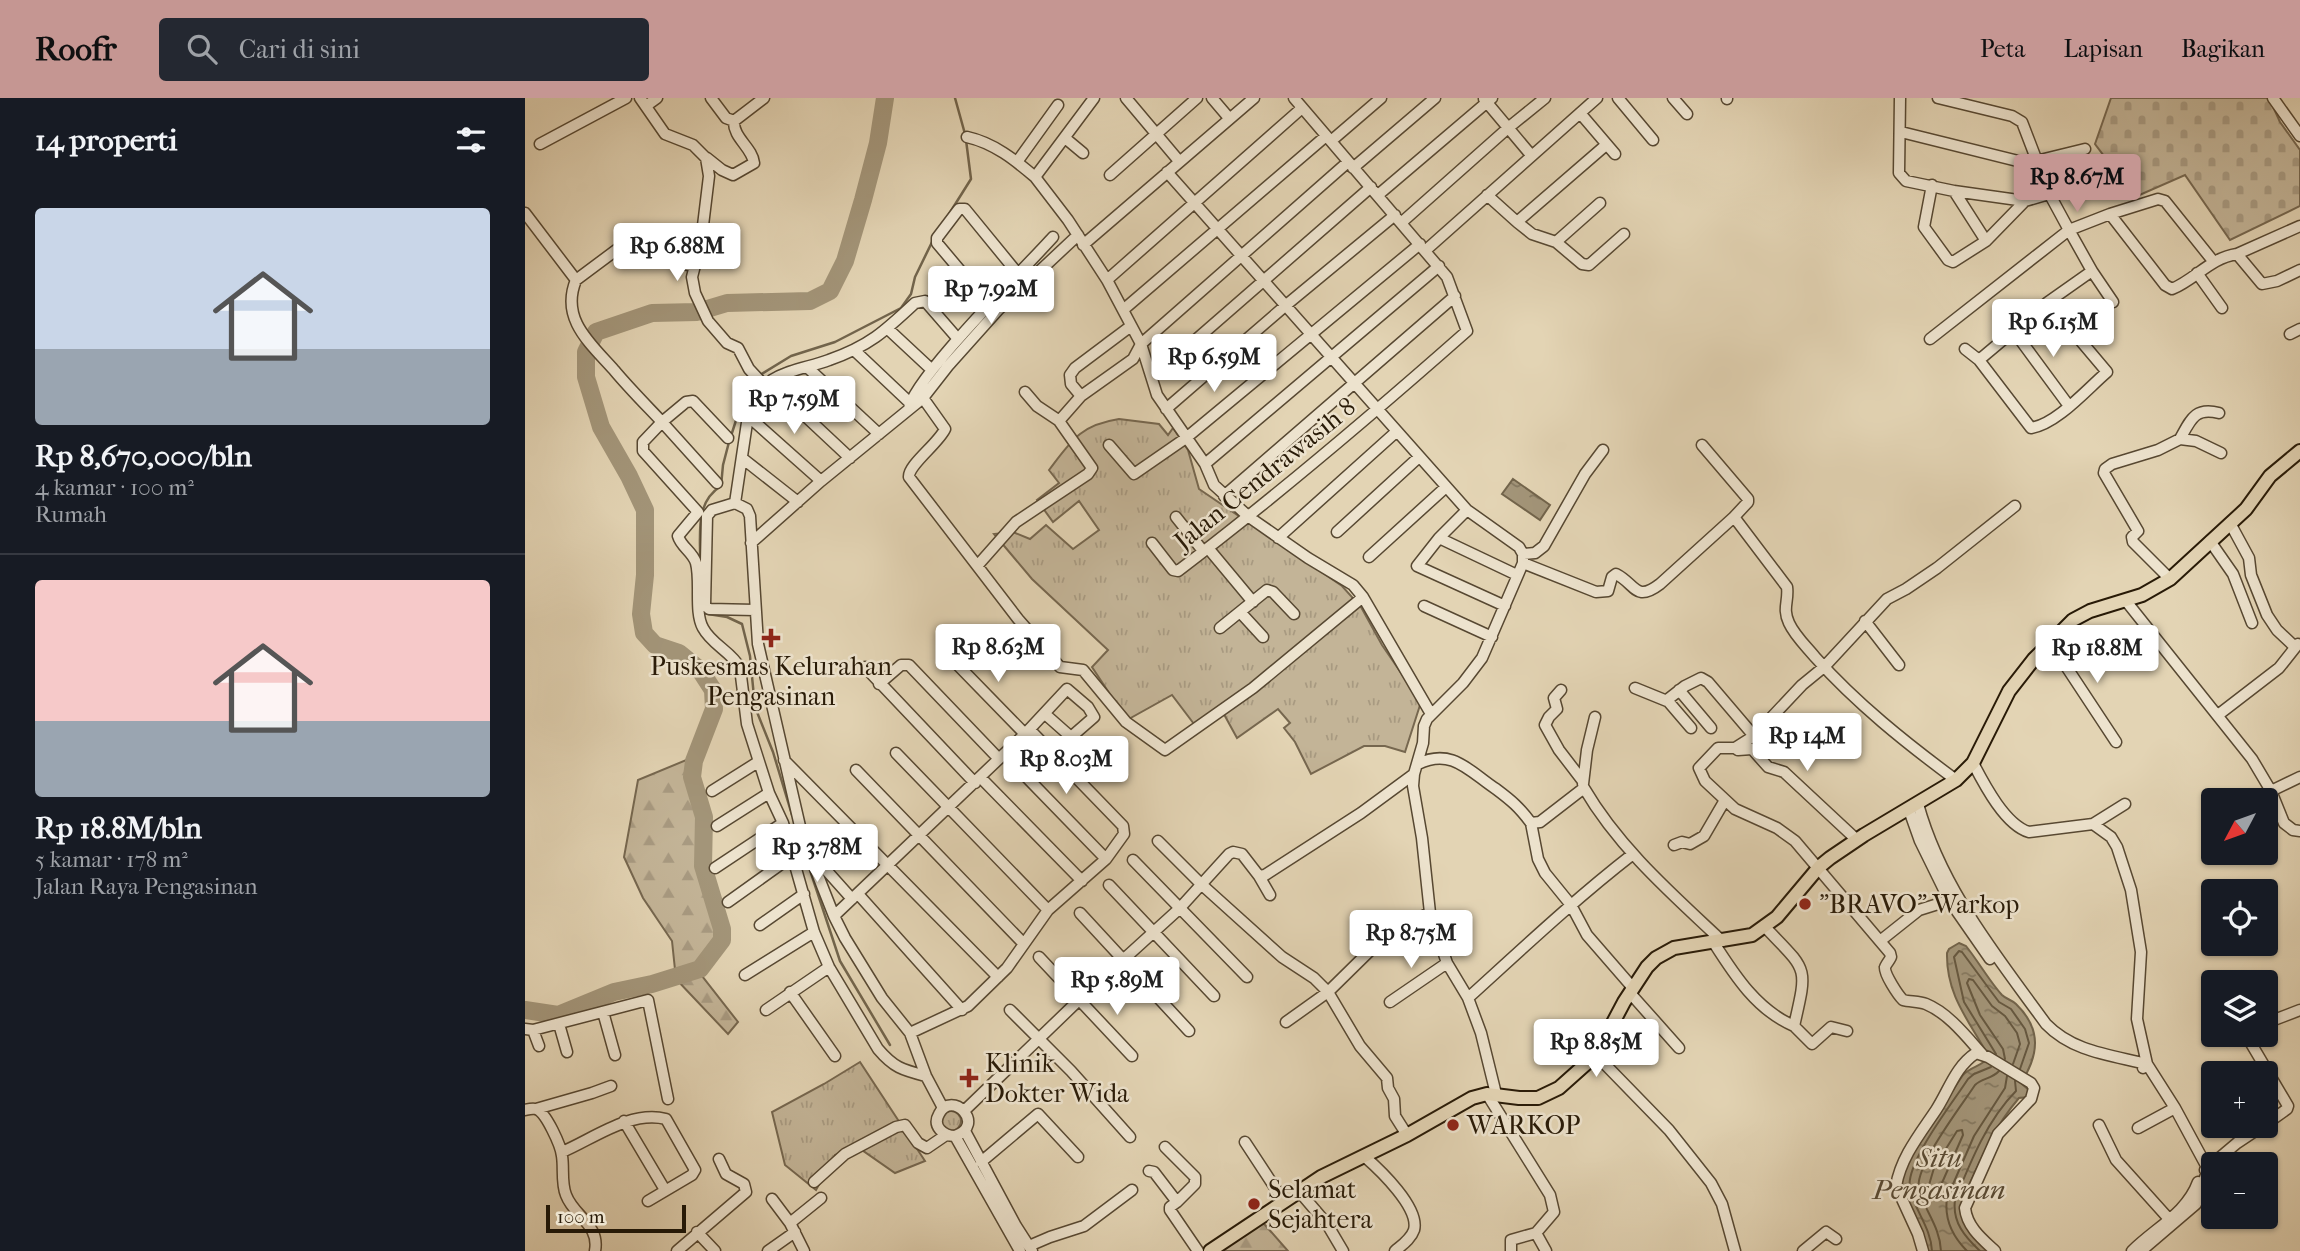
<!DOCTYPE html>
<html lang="id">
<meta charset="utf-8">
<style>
:root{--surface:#171b24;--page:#242831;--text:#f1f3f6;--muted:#9ea1a6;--line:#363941;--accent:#c59692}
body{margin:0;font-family:"IM FELL French Canon",serif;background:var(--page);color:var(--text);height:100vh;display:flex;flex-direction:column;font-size:26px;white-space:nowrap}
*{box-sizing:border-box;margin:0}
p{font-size:23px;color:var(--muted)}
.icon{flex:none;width:38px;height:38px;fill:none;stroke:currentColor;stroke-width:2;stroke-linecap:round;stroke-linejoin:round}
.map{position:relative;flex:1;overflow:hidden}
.panel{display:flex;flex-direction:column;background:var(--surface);width:525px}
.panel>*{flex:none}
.needle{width:46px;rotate:229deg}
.tools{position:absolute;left:1676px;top:690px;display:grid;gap:14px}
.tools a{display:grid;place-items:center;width:77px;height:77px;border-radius:7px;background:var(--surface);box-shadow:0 2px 5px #0004;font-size:35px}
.scale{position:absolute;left:21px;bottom:18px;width:140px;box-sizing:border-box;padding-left:7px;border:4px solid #281a07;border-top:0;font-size:19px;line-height:24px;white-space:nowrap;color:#281a07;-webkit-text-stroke:5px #ede3ce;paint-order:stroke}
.price{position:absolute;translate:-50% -60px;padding:0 16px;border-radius:7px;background:#fff;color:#222;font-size:23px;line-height:46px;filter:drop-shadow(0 2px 4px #0008)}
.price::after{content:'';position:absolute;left:50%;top:42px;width:21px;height:16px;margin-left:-10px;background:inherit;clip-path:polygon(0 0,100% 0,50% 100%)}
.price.on{background:var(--accent);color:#111}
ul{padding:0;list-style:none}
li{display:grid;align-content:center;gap:14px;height:371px;padding:0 35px}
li+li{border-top:2px solid var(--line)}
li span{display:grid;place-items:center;height:217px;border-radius:7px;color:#555}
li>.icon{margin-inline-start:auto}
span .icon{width:126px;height:126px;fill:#fffc;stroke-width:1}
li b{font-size:30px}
h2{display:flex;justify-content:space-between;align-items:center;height:84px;padding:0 35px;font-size:30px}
header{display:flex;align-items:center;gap:42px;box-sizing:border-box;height:98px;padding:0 35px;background:var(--accent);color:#111}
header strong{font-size:33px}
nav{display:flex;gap:38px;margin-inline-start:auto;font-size:24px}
.search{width:490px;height:63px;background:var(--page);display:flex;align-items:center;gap:18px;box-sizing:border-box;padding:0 24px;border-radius:7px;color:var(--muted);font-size:26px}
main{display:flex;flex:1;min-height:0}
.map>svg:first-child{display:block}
.grass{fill:url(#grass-tufts);stroke:#76674f;stroke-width:2}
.forest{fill:url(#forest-firs);stroke:#76674f;stroke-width:2}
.cemetery{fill:url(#cemetery-stones);stroke:#76674f;stroke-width:2}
.water{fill:url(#water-ripples);stroke:#72644b;stroke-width:2}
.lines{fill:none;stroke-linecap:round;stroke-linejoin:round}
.shore{stroke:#665840;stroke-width:2}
.stream{stroke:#72644b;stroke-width:2.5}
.river{stroke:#a39579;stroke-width:18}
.minor-casing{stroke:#574832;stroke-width:13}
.major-casing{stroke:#281a07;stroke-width:16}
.minor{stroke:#ede3ce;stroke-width:10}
.major{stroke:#e3d4b4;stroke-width:12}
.poi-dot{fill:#8f2418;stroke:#ede3ce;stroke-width:2.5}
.labels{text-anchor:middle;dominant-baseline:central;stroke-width:5;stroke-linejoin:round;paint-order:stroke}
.street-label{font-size:26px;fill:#281a07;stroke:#ede3ce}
.poi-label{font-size:26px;fill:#281a07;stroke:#ede3ce;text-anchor:start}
.water-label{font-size:28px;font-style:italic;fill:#594b35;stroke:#ede3ce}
</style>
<header>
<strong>Roofr</strong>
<div class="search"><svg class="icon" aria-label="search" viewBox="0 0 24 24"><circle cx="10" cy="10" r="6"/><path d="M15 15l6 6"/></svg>Cari di sini</div>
<nav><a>Peta</a><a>Lapisan</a><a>Bagikan</a></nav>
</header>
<main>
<section class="panel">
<h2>14 properti<svg class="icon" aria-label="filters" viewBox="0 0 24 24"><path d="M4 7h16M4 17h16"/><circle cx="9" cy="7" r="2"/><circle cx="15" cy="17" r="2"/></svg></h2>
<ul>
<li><span style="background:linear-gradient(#c9d6e8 65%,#9aa5b1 0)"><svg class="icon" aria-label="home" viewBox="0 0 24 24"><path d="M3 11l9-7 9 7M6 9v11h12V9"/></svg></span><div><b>Rp 8,670,000/bln</b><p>4 kamar · 100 m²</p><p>Rumah</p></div></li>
<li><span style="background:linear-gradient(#f6c9c9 65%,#9aa5b1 0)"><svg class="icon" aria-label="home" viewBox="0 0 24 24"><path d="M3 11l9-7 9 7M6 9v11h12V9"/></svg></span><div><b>Rp 18.8M/bln</b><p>5 kamar · 178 m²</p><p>Jalan Raya Pengasinan</p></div></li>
</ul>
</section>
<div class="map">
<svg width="1775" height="1153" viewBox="0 0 1775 1153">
<defs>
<pattern id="grass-tufts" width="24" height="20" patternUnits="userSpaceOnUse" patternTransform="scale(1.75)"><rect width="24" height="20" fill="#c3b497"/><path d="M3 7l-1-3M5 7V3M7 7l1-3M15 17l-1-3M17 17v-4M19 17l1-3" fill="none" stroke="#a89a81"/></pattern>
<pattern id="forest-firs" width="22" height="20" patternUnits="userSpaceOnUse" patternTransform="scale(1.75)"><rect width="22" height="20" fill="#c3b497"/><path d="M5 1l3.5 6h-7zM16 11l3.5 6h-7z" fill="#a89a81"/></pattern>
<pattern id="cemetery-stones" width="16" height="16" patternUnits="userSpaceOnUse" patternTransform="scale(1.75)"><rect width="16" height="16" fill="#c3b497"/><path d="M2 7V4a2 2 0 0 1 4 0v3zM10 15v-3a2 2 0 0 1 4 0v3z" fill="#a89a81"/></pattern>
<pattern id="water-ripples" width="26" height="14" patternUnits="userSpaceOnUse" patternTransform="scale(1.75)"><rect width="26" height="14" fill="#a39579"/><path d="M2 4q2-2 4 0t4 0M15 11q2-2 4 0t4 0" fill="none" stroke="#857961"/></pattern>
</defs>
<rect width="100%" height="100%" fill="#e3d4b4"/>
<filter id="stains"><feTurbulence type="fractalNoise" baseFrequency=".00286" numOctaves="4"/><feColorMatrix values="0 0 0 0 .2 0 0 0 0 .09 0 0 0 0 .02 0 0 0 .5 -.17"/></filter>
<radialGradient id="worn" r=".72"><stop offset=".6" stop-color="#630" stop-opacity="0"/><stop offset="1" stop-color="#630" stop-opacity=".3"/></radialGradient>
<path class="grass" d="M594 321 634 326 643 337 648 330 663 352 674 391 817 488 836 509 857 547 896 604 880 654 860 648H839L786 676 770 644 759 630 765 625 753 611 712 640 695 609 669 626 647 597 602 622 567 569 583 552 507 481 469 436 488 434 505 441 521 427 548 451 574 432 554 403 528 424 512 402 534 385 524 372C546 343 555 327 594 321Z
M335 964 400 1063 370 1075 331 1048 310 1057 291 1092 260 1067 247 1014 299 986Z
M416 1023a10 10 0 1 1 20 0a10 10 0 1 1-20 0Z"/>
<path class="forest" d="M171 658 164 681 180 713 181 779 195 825 194 855 174 874 213 924 203 936 151 881 147 843 118 800 99 759 113 682Z
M733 1119 763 1153H685Z"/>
<path class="cemetery" d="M1586 0H1744L1755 24 1775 52V108L1705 142 1660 77 1610 99 1570 46Z"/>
<path class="water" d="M988 381 1025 407 1015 422 977 396Z
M1434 845 1441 848C1453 863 1465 884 1477 897 1481 901 1487 902 1491 906 1517 931 1514 957 1496 985L1506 994 1504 999 1494 1000C1468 1030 1453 1067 1437 1103L1436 1110 1466 1153H1401C1394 1136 1377 1104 1377 1086 1378 1058 1422 1001 1438 977 1446 968 1458 968 1464 959 1445 924 1421 898 1422 855L1424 851Z"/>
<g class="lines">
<path class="shore" d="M1471 956 1439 904 1429 859 1434 853 1437 854 1465 892 1474 904 1486 911 1500 931 1504 945 1495 971
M1480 961 1478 951 1455 917 1442 885 1444 881 1448 882 1467 908 1480 918 1492 935 1495 946 1488 966
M1437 1032 1438 1037 1413 1094 1408 1096 1404 1087 1409 1070 1432 1033Z
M1407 1153C1406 1130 1390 1113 1385 1091 1379 1066 1429 1003 1443 981L1449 976 1466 969
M1416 1153C1415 1129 1400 1113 1394 1092 1388 1070 1437 1007 1450 987 1457 980 1467 981 1474 973
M1442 1153C1428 1139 1419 1121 1422 1100L1449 1038 1480 990 1482 978
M1455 1153C1440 1139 1427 1124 1430 1102 1445 1065 1462 1022 1491 993L1490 983"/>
<path class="stream" d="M430 0 440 36
M424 116 446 81 441 42
M235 277 266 258 310 244 376 210 386 196 390 179 409 140
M206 338 222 288 230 281
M175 465C176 436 169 405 196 388L198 367 204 344
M181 513 183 516 202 519 217 526 225 558 230 609 248 654 267 717
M280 757 315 863 365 947"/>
<path class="river" d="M0 912 33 917 89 894 127 886 175 871 197 842V831L178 768 179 719 167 679 169 663 189 611 188 592 175 572 154 555 130 547 119 535 116 516 120 477V412L104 378 76 329 61 279V254L71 234 127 215 172 214 202 205 285 203 305 193 320 163 338 102 353 45 360 0"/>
<defs>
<path id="minor" d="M115 0 140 36 168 47 181 60 184 78 176 144 167 179 170 195 183 223 202 245 213 250 224 271 239 287
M186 0 201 20 209 23 239 0
M569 0 510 79 543 122 582 182 616 246 632 297 680 366 689 387 724 419 783 460 828 487 838 499 906 616
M601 0 654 63
M687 0 704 20
M1093 0 1128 42
M1148 0 1162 16
M1202 0V1
M1375 0 1374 75 1381 83 1429 93 1500 103 1575 81
M1748 0 1775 38
M959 1 1006 57
M121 8 132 0
M1055 15 1090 56
M1376 34 1513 68
M442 39C469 45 490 62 510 79
M540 40 558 55
M806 43 856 0
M15 46 101 0
M182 60 197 72 208 77 229 65C227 49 208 40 209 23
M1511 63 1560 51
M492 64 533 7
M828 70 910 0
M585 77 672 0
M1407 87 1399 129 1423 162 1428 164 1461 143 1500 103
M1429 93 1461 143
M853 97 967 0
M962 97 992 124
M1075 105 1031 144 1007 136 992 124 1081 47
M0 115 51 182C35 221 65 245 89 272 104 290 121 307 137 324L118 344V353L173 414 153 438C156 449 168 454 171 465 176 484 169 514 178 530 187 547 207 554 215 570L222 626 244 695 258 725 289 834 304 869 353 951C369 970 378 972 401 978
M1585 116 1633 101 1640 103 1688 163
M876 125 983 30 1020 0
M1031 144 1057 166 1064 167 1099 136
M558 147 729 0
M901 152 1072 0
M1712 156 1775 128
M1672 175 1697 210
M51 182 106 141 112 140 146 157 151 165 170 168
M582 182 777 10
M1523 204 1582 274C1562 291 1532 326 1506 330L1454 262 1523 204 1567 173
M1588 204 1567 173 1544 132 1585 116 1640 187 1647 191C1671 181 1685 160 1712 156L1737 186 1752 183 1775 172
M465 208 412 145V140L434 111H440L494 177
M598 212 801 38
M363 231 407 272
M1488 232 1544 308
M1765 236 1775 231
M1405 241 1544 132 1525 97 1497 24 1487 18 1413 0
M1440 251 1454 262
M329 252 384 304
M283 270 354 336
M627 280 846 89
M500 294 512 308 533 322
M556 298 608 261 616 246 823 64
M398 300 420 331C413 346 383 367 384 379L493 521 535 569 558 572 601 624 640 652 728 590 838 499
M384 311C385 284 504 166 528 139
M641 311 760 208 870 117
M223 318 296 383
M1655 341C1666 321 1670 309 1694 315
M584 347 609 376 661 340 895 146
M1177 347 1223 401V404L1209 419
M217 360 273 404
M325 360 246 286 247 282C264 271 286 269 304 262 344 248 359 234 390 205L400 203 433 241
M680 366 914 168
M192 385 137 324 161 304 168 303 203 340
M699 398 930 198
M210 405 222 411 225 418 233 546 277 737 309 818 320 840 357 900 385 935 401 978 418 1010
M210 405 187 412 182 418 180 507 184 511 230 512
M210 405 223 318 228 305 241 285
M942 412 914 440 892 468 980 508
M651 419 678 453
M1705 425 1724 460 1726 477 1742 517 1752 532 1770 549
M812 434 894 359
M753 440 871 334
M914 440 992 477
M1685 443 1708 476 1727 525
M226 445 296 383 398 300 423 268 474 211 553 137
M627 445 648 472 653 473C753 397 848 316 942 233L922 179 769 0
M683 450 728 504
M998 456 1010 455 1019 448 1060 376 1078 352
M844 459 921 389
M998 465 1071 494 1083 493 1087 479 1091 476C1111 486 1110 505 1135 486L1209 419 1262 489C1264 503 1257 510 1264 525 1270 538 1281 548 1290 559 1332 606 1381 645 1431 682
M453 467 491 424 563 376 567 370 534 323 556 298 546 286 545 277 550 270 606 228
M1645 481 1608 444 1607 439 1613 433 1579 375 1580 371 1587 366 1633 352 1655 341 1671 343 1696 355
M1601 503 1727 661 1746 693 1759 725 1768 732 1775 733
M899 508 967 539
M715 514 738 539
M1340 523 1374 567
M695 530 742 492 748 494 769 516
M1525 544 1591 644
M423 557 500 636
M340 569 450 685
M354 586 376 567H384L474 661
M1110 590 1142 603
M1036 592 1029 600 1032 611 1024 619 1020 627 1034 652 1057 682
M1154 592 1186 630
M1693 617 1754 570 1773 546
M1166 630 1142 602 1160 588 1176 580 1183 584 1229 638
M1210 650 1213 652 1227 651 1243 669 1259 674 1332 742
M371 655 523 812
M479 656 581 761
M259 662 473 879
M1448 665C1459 686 1480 727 1504 734L1568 726 1586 739 1592 749 1606 792 1616 854 1612 921 1622 966 1618 970
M893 666C927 649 945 674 971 691 987 703 994 709 1006 725L1015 724 1059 690C1094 750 1147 796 1197 843
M331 672 499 846
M889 676 888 688 897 740 905 815 922 865 943 900 956 935 971 996
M455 679 557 783
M1058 686 1062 652 1070 619
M187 693 233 664
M1746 693 1775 679
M1393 706C1416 790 1471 857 1521 926 1548 954 1586 957 1622 966L1650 1010 1683 1071 1671 1106 1616 1153
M1384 712 1395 743 1424 802 1465 861
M1006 725 1013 761 1020 775 1046 807 1062 837 1108 890
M1568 726 1600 706
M192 728 244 695
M633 743 676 786 757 859 789 880 803 894 835 948 862 980 863 990 869 1001 870 1018 882 1037
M1149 747 1157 744 1165 746 1179 738 1200 702
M608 762 722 879
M287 764 302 773 327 801
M190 770 258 725
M734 778 745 797
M584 787 689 898
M333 796 437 912
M203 804 266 759
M555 815 664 933
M309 818 500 636 542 591 563 609 569 619 546 639 520 616
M235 827 279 796
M1240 829C1283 874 1283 867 1269 928L1287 946 1306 929 1322 933
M1355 843 1394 812 1429 801
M1189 845C1210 878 1232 912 1269 928
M514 859 607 958
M220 877 289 834
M1704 879 1707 884
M265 894 310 958
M1105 895 1154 950
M943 900C997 851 1050 801 1108 756
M865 904 922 865
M241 912 304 869
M485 912 546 973 605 1039
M78 914 90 957
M761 924 803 894 866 832 905 815
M1741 925 1775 912
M34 926 42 954
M0 931 8 932 123 902 143 1001
M8 932 14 948
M385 935 443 908 482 870 523 812 581 761 599 736 598 728 505 632
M1724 936V942L1763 1008 1762 1011 1741 1026
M1457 956C1441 938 1423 915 1401 906 1394 903 1385 904 1378 902 1373 897 1359 876 1360 869 1360 868 1366 860 1366 859L1365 855 1270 743 1252 730 1210 711 1180 683 1174 670 1193 650H1210L1229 638 1277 587 1299 569 1362 501 1381 491 1412 470 1490 408
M1071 957 1144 1032 1186 1085 1197 1106 1210 1153
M962 996 1025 1097 1029 1114 1011 1135 986 1142V1153
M11 1011 67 995 86 988
M0 1012C4 1011 7 1010 11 1011 21 1014 36 1048 37 1058 39 1070 36 1085 41 1097 49 1119 75 1126 70 1153
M439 1013 555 901 654 811 704 756 708 754 717 756 734 778 740 777 836 715 889 676 898 645 899 628 902 621 938 585 957 560 998 465V456L994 449 942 412 642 74
M99 1023 140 1092
M1574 1027 1591 1062 1644 1121
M1613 1030 1650 1010
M440 1033 491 1128 507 1153
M430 1038C462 1027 427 991 414 1016 407 1028 418 1038 430 1038L495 1153
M720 1044 758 1102
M37 1054C68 1041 105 1012 141 1021L170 1072 167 1077 123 1103
M840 1059C855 1072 895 1110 889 1132 886 1141 877 1147 870 1153
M456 1064 513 1016 553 1059
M1680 1072 1712 1045 1739 1027
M624 1073 629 1074 652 1104 670 1086V1079L640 1049
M289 1084 320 1056 371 1029 380 1027 393 1045 402 1050 421 1037
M773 1092 802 1126 818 1153
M247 1101 265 1125 279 1153
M652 1104 645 1109V1112L673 1153
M265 1125 296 1100
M172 1134 190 1153
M1011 1135 1021 1153
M504 1148 525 1139 559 1128 607 1092
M152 1153 221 1094 219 1086 201 1076 194 1061
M243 1153 270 1134
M1278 1153 1301 1134 1311 1141
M1398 1153 1393 1136 1371 1088C1376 1059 1395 1036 1411 1012 1424 992 1430 969 1451 955L1463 959 1506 985 1509 990 1506 1001 1473 1036 1440 1110C1442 1129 1457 1141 1470 1153
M1607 1153C1630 1130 1662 1115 1673 1084"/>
<path id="major" d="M685 1153 796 1079 882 1037 947 1000 962 996 994 1000H1013L1034 990 1071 957 1099 904 1122 869 1131 860 1149 850 1227 837 1252 819 1294 769 1305 760 1339 737 1431 682 1448 665 1484 593 1509 561 1548 522 1565 513 1617 497 1645 481 1721 411 1745 378 1775 353"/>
</defs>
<use href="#minor" class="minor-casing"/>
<use href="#major" class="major-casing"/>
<use href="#minor" class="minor"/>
<use href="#major" class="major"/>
</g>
<g class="poi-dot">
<path d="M242.5 529.5h7v7h7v7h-7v7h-7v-7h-7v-7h7z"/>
<circle cx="1280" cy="806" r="7"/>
<path d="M440.5 969.5h7v7h7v7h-7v7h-7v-7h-7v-7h7z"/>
<circle cx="928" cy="1027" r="7"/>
<circle cx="729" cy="1106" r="7"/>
</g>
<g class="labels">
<g class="street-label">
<text transform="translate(740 376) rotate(-39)">Jalan Cendrawasih 8</text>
</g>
<g class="poi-label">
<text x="246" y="568" text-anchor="middle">Puskesmas Kelurahan<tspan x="246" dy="30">Pengasinan</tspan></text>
<text x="1294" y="806">"BRAVO" Warkop</text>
<text x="460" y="965">Klinik<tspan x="460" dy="30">Dokter Wida</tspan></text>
<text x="942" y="1027">WARKOP</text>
<text x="743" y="1091">Selamat<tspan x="743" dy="30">Sejahtera</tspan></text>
</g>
<g class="water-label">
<text x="1414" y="1059">Situ<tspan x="1414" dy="32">Pengasinan</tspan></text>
</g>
</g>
<rect width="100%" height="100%" filter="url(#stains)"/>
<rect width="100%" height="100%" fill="url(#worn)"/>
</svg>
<div class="tools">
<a><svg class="needle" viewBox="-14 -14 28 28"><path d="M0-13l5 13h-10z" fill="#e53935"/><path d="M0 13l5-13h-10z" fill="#9ea1a6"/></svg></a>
<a><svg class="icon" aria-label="locate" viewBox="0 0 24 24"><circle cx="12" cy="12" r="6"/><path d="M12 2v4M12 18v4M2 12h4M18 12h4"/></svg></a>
<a><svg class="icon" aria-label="layers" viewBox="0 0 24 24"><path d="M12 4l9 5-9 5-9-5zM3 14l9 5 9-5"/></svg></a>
<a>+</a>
<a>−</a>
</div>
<div class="scale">100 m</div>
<b class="price on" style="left:1552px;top:116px">Rp 8.67M</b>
<b class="price" style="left:152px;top:185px">Rp 6.88M</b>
<b class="price" style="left:466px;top:228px">Rp 7.92M</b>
<b class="price" style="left:1528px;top:261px">Rp 6.15M</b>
<b class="price" style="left:689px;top:296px">Rp 6.59M</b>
<b class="price" style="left:269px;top:338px">Rp 7.59M</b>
<b class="price" style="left:473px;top:586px">Rp 8.63M</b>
<b class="price" style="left:1572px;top:587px">Rp 18.8M</b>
<b class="price" style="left:1282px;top:675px">Rp 14M</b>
<b class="price" style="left:541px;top:698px">Rp 8.03M</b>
<b class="price" style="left:292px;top:786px">Rp 3.78M</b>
<b class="price" style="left:886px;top:872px">Rp 8.75M</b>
<b class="price" style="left:592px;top:919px">Rp 5.89M</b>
<b class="price" style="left:1071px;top:981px">Rp 8.85M</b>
</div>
</main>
